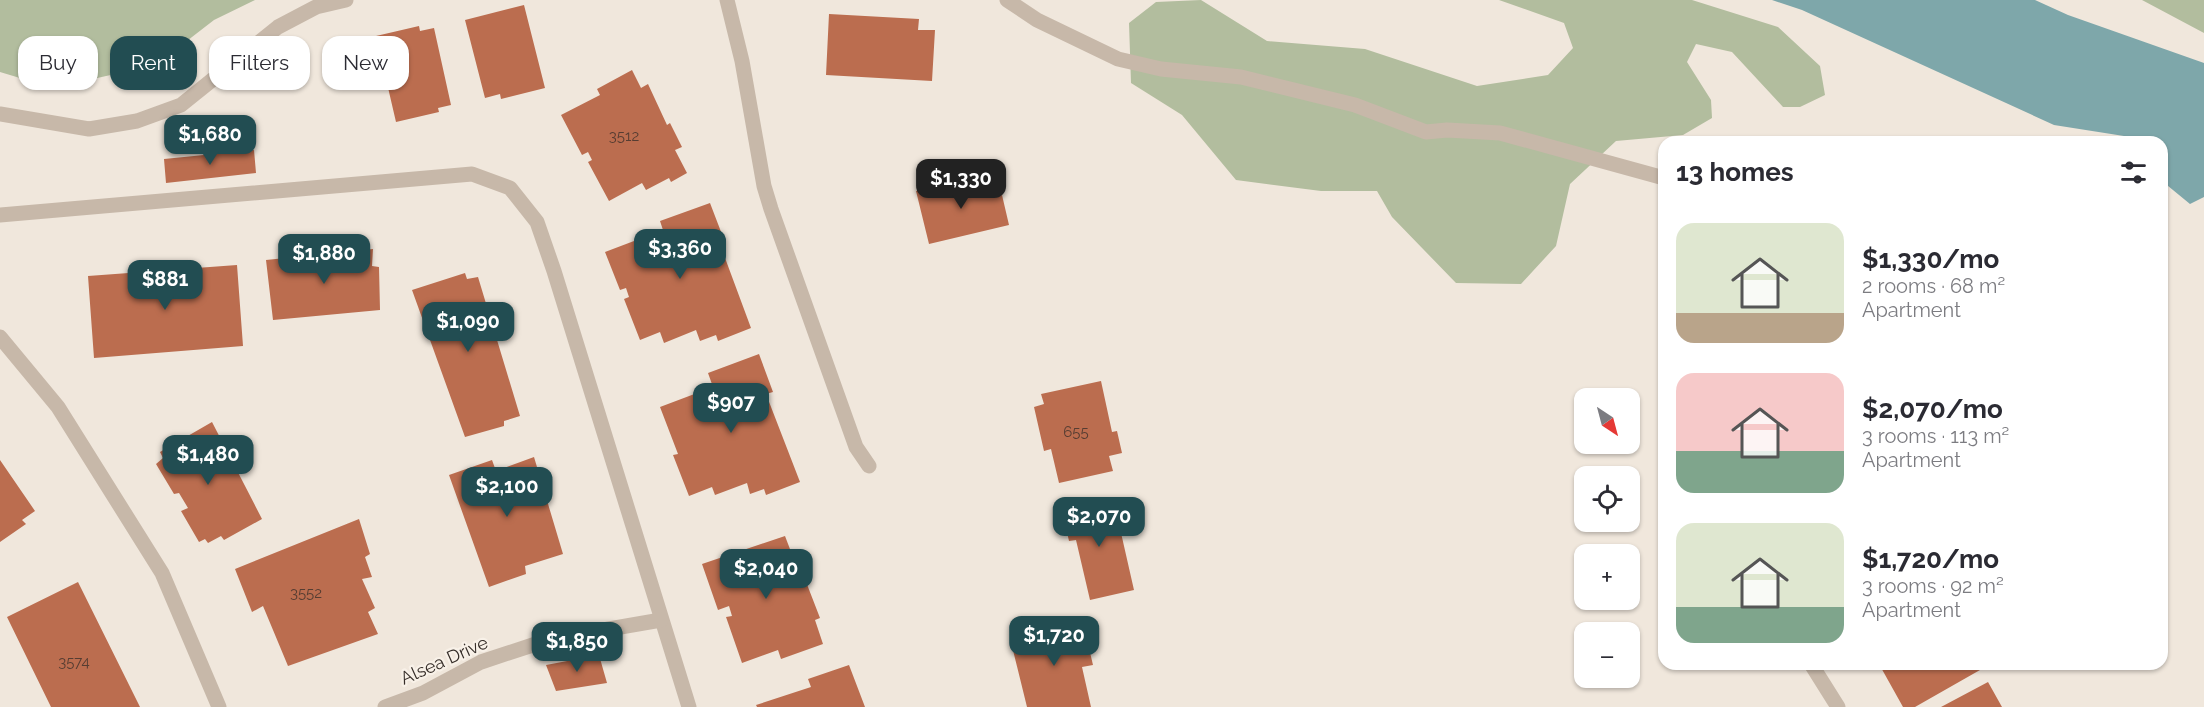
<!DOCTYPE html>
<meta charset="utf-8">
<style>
:root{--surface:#fff;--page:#f2f2f3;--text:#2b2b33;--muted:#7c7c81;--accent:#224d52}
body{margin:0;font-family:Raleway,sans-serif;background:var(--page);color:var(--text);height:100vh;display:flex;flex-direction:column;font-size:22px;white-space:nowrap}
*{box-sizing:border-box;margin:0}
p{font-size:20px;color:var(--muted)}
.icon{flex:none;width:33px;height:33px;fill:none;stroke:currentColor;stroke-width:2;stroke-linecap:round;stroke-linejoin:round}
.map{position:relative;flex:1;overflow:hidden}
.details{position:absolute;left:1658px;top:136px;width:510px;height:534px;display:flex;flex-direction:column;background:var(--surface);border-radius:18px;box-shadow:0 2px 4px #0004}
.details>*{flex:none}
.top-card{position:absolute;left:18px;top:36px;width:570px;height:54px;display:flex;gap:12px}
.needle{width:39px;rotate:144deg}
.buttons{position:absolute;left:1574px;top:388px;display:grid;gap:12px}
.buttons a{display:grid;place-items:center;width:66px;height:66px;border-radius:12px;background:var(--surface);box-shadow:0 2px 4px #0004;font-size:30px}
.price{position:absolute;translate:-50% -51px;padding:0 14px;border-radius:12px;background:var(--accent);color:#fff;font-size:20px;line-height:39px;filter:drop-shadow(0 2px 3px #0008)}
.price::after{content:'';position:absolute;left:50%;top:36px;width:18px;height:14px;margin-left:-9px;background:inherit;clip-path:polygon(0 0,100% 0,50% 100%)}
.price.on{background:#222;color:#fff}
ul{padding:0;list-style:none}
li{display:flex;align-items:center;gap:18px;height:150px;padding:0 18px}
li span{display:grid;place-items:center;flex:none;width:168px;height:120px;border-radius:18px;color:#555}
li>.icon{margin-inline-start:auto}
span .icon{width:72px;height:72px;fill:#fffc;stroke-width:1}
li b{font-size:26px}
h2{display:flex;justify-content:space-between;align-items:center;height:72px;padding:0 18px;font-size:26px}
.tag{padding:0 21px;border-radius:18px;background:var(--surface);box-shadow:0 2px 4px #0004;font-size:21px;line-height:54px}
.tag.on{background:var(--accent);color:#fff}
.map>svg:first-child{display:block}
.green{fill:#b2bd9e}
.water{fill:#7ea7aa}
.building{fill:#bb6d4f}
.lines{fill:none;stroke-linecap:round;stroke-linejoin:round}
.service{stroke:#c7b8a9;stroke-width:15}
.minor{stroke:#c7b8a9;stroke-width:15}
.labels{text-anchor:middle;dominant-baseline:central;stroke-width:4.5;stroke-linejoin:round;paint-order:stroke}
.number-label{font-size:15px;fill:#563d32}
.street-label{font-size:18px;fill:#352d28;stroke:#f8f1e8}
</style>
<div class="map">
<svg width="2204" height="707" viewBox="0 0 2204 707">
<rect width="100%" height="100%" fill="#f0e7dc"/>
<path class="green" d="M0 0H255L214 20 170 54 115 74 53 88 0 72Z
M1201 0 1267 41 1365 49 1477 86 1548 75 1573 48 1564 23 1499 0H1692L1778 27 1820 66 1825 95 1800 107H1783L1732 52 1696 44 1687 62 1711 100 1712 118 1683 135 1616 141 1570 184 1556 246 1521 284 1456 283 1392 217 1377 191H1321L1236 180 1182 115 1131 83 1129 23 1156 2Z
M2142 0H2204V33Z"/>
<path class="water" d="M1772 0H2035L2068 15 2204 63V197L2190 204 2162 181V142L2054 125 1802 10Z"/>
<path class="building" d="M524 5 545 88 501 99 500 94 485 98 465 20Z
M829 14 919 19 918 30H935L932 81 826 75Z
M419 26 420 31 434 28 451 105 438 108 439 112 396 122 376 36Z
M632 70 641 88 648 84 667 125 670 123 682 147 675 150 687 173 671 182 669 178 646 190 642 183 609 201 588 162 592 160 588 152 582 155 561 115 600 95 597 89Z
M254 150 256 173 166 183 164 159Z
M985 175 990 198 1002 195 1009 225 929 244 916 191Z
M710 203 723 237 718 239 751 328 718 341 716 335 700 341 696 330 664 343 660 332 640 340 624 299 629 297 626 288 620 290 605 252 663 230 660 221Z
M373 249 372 266 379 267 380 310 273 320 266 260Z
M237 265 243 346 94 358 88 276Z
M465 273 467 279 478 277 520 416 504 421V426L465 437 412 290Z
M759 354 773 392 766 394 800 482 766 495 764 489 750 494 747 483 715 495 712 487 689 496 673 455 678 454 660 407 713 387 708 373Z
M1101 381 1112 432 1117 431 1122 453 1109 456 1113 471 1059 483 1051 449 1044 451 1034 407 1044 404 1041 394Z
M212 422 262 519 224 540 221 536 208 543 205 539 199 542 181 511 188 508 179 493 174 494 156 464 163 458 160 452Z
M534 457 563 554 525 566 526 574 489 587 449 475 492 460 496 471Z
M0 460 35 511 22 520 26 524 0 542Z
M1092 500 1093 507 1114 502 1134 590 1090 600 1076 540 1069 541 1061 507Z
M359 519 370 554 365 557 372 577 362 579 375 608 368 612 378 634 288 666 263 606 252 612 235 569Z
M785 536 793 557 801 555 807 572 803 574 820 618 815 620 823 644 781 659 778 650 742 663 726 617 732 616 729 606 718 610 702 564Z
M78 582 140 707H51L7 617Z
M1072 623 1074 630 1084 627 1093 665 1082 667 1091 707H1027L1010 638Z
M599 655 607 683 556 691 546 665Z
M1879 664H1976L1980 670 1915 707H1903Z
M849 665 865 707H757L756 705 811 687 808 679Z
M1988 682 2002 707H1941Z"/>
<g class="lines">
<path class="service" d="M0 215 472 174 510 188 537 222 554 271 689 707
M0 337 58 407 162 573 219 707
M1811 664 1838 707"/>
<path class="minor" d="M727 0 742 61 764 186 771 209 856 447 869 466
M1007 0 1037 20 1118 59 1161 69 1241 77 1355 105 1426 132 1447 130 1500 133 1664 178
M0 114 89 129 137 121 181 105 278 27 316 7 346 0
M385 707 423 693 481 662 551 639 661 620"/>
</g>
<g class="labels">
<g class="number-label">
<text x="624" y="136">3512</text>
<text x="1076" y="432">655</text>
<text x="306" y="593">3552</text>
<text x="74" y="662">3574</text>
</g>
<g class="street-label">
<text transform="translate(444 660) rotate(-24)">Alsea Drive</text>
</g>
</g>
</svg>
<div class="buttons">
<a><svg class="needle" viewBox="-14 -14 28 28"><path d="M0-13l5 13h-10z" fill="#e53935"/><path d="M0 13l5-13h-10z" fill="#7c7c81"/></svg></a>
<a><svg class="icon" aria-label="locate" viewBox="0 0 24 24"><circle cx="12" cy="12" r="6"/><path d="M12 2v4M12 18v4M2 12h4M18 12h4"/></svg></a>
<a>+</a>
<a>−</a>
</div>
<b class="price" style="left:210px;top:166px">$1,680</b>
<b class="price on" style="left:961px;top:210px">$1,330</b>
<b class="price" style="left:680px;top:280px">$3,360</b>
<b class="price" style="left:324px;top:285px">$1,880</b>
<b class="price" style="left:165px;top:311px">$881</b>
<b class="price" style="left:468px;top:353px">$1,090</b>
<b class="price" style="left:731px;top:434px">$907</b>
<b class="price" style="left:208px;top:486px">$1,480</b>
<b class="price" style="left:507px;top:518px">$2,100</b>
<b class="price" style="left:1099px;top:548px">$2,070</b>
<b class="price" style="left:766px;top:600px">$2,040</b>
<b class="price" style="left:1054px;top:667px">$1,720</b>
<b class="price" style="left:577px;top:673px">$1,850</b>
<div class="top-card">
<a class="tag">Buy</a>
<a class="tag on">Rent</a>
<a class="tag">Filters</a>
<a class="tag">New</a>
</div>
<section class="details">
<h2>13 homes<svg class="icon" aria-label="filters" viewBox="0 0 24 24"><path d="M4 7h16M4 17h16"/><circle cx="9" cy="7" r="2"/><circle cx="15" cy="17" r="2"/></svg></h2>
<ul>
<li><span style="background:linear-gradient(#dfe7d0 75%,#b9a48a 0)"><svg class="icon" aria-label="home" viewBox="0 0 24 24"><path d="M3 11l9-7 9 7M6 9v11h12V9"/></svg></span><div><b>$1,330/mo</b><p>2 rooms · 68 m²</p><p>Apartment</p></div></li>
<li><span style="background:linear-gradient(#f6c9c9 65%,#7fa58c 0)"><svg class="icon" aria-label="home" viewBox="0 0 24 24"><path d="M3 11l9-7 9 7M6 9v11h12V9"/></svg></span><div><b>$2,070/mo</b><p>3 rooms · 113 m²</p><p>Apartment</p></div></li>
<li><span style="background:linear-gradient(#dfe7d0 70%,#7fa58c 0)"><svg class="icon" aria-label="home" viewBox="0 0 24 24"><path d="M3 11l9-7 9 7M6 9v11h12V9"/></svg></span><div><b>$1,720/mo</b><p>3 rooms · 92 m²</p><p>Apartment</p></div></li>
</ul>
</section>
</div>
